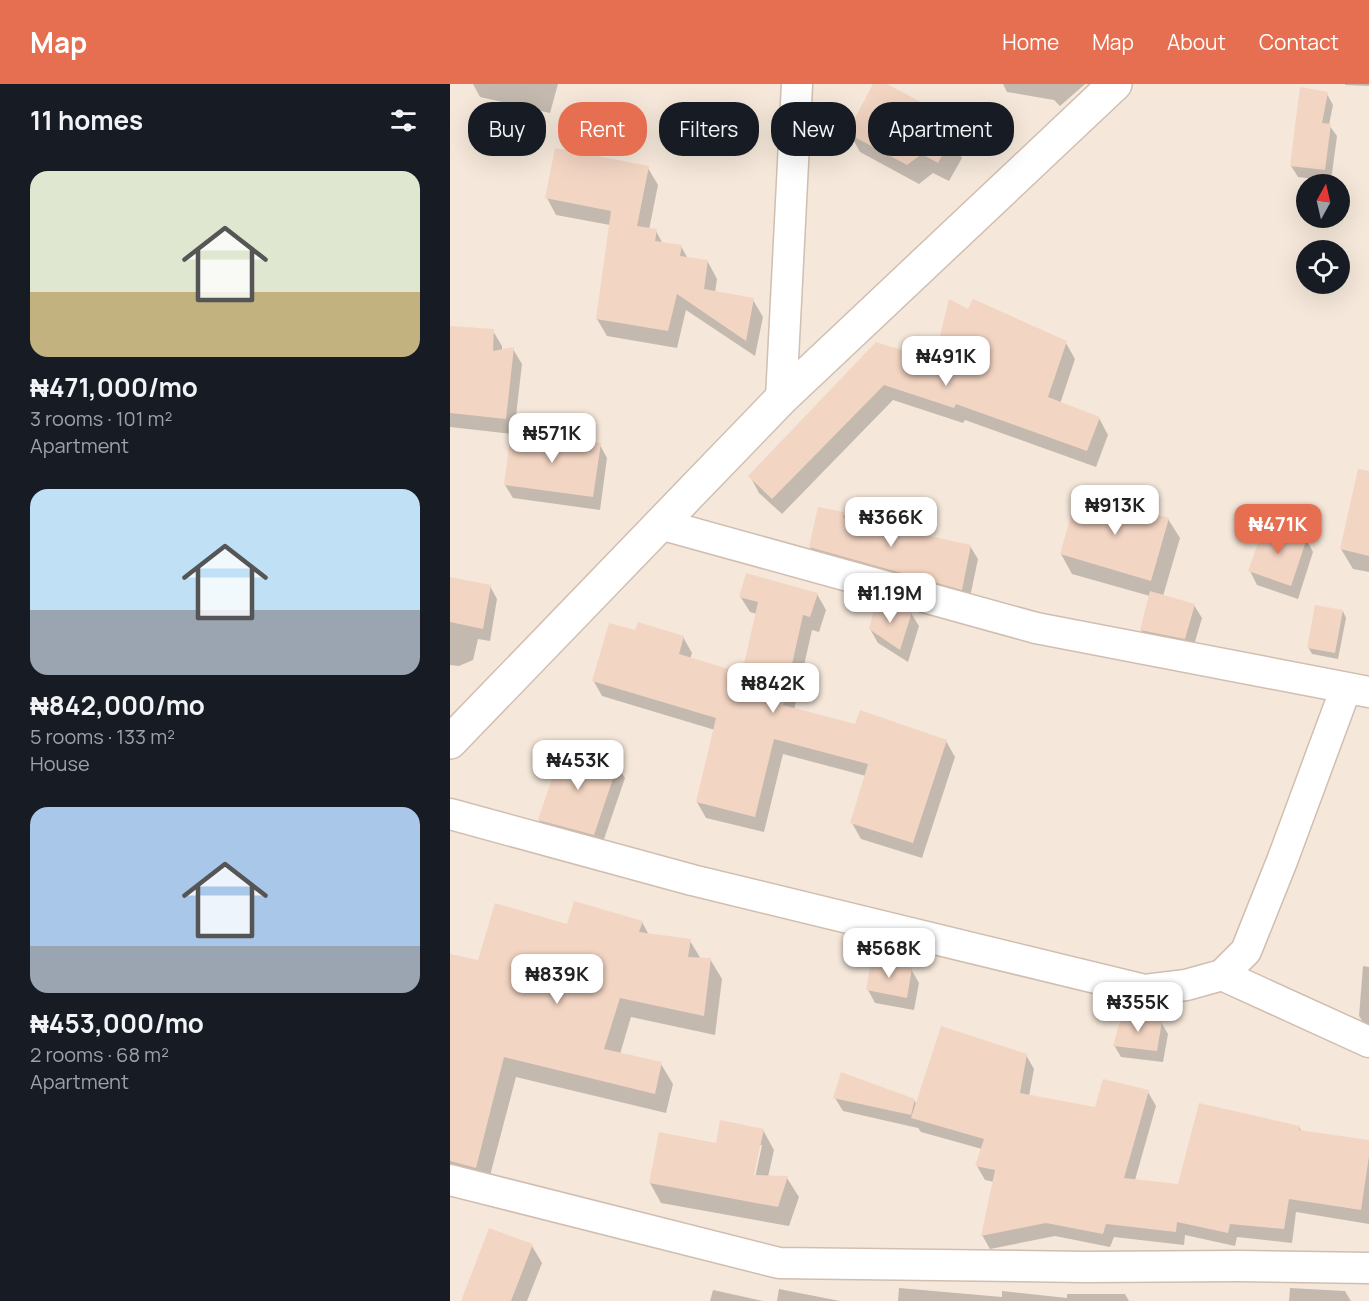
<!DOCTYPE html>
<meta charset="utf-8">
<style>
:root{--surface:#171b24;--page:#20242c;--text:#f1f3f6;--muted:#9ea1a6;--accent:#e76f51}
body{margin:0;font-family:Manrope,sans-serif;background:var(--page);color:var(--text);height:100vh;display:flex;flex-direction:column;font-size:22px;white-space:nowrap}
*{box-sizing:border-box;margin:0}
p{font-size:20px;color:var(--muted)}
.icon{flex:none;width:33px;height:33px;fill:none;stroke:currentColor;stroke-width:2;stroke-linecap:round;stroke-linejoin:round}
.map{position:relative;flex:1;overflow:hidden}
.side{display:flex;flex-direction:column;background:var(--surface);width:450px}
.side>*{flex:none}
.top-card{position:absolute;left:18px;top:18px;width:570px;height:54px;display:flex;gap:12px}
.needle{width:39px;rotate:8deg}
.controls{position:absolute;left:846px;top:90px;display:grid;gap:12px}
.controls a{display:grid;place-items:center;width:54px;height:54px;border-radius:50%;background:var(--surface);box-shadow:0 6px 24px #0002;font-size:30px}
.price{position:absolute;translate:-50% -51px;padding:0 14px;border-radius:12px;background:#fff;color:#222;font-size:20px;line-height:39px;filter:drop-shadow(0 2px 3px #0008)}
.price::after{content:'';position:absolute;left:50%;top:36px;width:18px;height:14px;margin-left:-9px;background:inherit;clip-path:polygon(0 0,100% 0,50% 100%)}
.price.active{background:var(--accent);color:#fff}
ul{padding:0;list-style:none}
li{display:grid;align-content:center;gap:12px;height:318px;padding:0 30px}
li span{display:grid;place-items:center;height:186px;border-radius:18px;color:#555}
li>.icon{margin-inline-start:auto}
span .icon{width:108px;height:108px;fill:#fffc;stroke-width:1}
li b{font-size:26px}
h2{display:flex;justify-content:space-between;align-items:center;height:72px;padding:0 30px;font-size:26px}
.pill{padding:0 21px;border-radius:24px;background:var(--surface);box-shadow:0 6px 24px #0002;font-size:21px;line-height:54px}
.pill.active{background:var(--accent);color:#fff}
header{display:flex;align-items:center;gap:36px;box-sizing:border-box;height:84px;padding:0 30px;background:var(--accent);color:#fff}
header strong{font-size:28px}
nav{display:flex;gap:33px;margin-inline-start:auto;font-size:21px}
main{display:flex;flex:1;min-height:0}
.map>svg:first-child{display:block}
.residential{fill:#f5e8da;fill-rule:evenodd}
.shadow{fill:#0003;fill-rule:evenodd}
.building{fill:#f3d5c3}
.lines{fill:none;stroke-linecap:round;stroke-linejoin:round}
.minor-casing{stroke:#d1beb0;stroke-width:33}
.tertiary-casing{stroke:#d1beb0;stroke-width:36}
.minor{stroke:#fff;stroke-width:30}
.tertiary{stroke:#fff;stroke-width:33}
</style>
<header>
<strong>Map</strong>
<nav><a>Home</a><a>Map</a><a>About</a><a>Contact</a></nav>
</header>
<main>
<section class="side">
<h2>11 homes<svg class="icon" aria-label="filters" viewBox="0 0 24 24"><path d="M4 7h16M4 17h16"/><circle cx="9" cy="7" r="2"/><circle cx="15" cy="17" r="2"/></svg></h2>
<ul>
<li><span style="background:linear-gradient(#dfe7d0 65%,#c2b280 0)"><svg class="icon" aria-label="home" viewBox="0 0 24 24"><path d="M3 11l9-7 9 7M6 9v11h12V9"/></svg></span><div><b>₦471,000/mo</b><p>3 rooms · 101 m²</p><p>Apartment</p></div></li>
<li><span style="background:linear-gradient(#bfe0f5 65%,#9aa5b1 0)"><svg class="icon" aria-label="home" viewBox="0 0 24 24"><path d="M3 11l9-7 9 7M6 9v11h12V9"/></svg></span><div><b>₦842,000/mo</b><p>5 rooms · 133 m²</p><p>House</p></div></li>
<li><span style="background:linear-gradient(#a9c7e8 75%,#9aa5b1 0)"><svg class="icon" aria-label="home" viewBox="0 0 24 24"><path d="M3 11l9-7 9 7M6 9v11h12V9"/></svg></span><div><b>₦453,000/mo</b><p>2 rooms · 68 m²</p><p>Apartment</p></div></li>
</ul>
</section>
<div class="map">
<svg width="919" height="1217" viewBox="0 0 919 1217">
<rect width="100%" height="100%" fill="#fdf6ec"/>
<path class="residential" d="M0 0H919V1217H0ZM856 100H890V134H856ZM856 166H890V200H856Z"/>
<path class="shadow" d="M23 0H108L100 29 30 13Z
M425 0H434L492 31 503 51 501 55 512 74 499 97 483 89 469 100 410 68 399 48Z
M553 0H635L610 22 604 16 557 8Z
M895 0H919V2L895 1Z
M877 10 883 21 879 41 887 52 881 97 848 93 841 82Z
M198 84 208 101 199 146 206 147 213 160 231 162 238 175 258 178 267 195 265 209 303 216 313 233 305 272 236 226 227 264 157 252 147 235 160 141 106 131 97 114Z
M518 226 616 259 625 275 610 320 649 334 658 351 646 383 515 336 513 339 443 316 332 430 309 409 300 392 426 260 485 278Z
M0 244 43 247 52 262V267L63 265 72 280 64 349 150 361 157 374 150 426 63 414 55 401 62 350 0 343Z
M919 405V488L903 485 891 465Z
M393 430 396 435 520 462 528 475 519 518 368 476 360 463Z
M718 435 730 454 713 512 744 521 752 534 742 568 699 559 691 546 700 512 622 490 611 470Z
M856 455 863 468 848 515 807 501 800 487Z
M0 495 40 502 47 515 40 557 28 555 23 576 9 582 0 581Z
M367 510 376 526 369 548 362 546 344 626 406 642 496 657 505 673 472 774 411 755 402 739 416 692 333 670 314 748 256 734 247 718 265 646 152 612 143 596 186 548 233 553 242 569 240 575 293 591 307 530 300 528 290 512Z
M893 527 896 534 888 575 862 570 858 563Z
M461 529 469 542 458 578 428 559 420 545Z
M167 681 175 694 151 764 97 749 89 736Z
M192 838 199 851 240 857 251 875H260L272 895 265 951 181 933 170 970 211 980 223 1000 216 1029 66 993 37 1103 0 1094V871L29 878 118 842Z
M913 882 919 883V947L909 932Z
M461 885 469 899 464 926 425 919 418 906Z
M711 938 718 950 713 978 671 973 664 961Z
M576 971 584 985 579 1012 646 1024 698 1008 706 1022 685 1096 729 1102 849 1043 852 1048 919 1058V1140L846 1128 842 1159 787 1153 785 1162 735 1151 734 1161 664 1153 660 1163 605 1152 540 1165 532 1151 544 1098 535 1096 527 1082 532 1065 471 1048 468 1044 393 1027 385 1014 464 1016 467 1021Z
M313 1046 324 1066 318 1093 337 1094 349 1113 339 1142 211 1119 200 1099 267 1061ZM309 1061H312L304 1099 301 1098Z
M82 1162 92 1179 77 1217H13Z
M449 1204 552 1213V1207L617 1214V1210H675L679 1217H448Z
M840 1204 895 1207 901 1217H839Z
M329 1205 390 1217H327Z
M263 1206 313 1217H260Z"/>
<path class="building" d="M423 0H437L493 30 486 45 502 53 488 79 472 70 457 81 397 49Z
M850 3 878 8 872 39 881 40 875 86 840 82Z
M105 64 199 82 187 142 207 145 205 157 232 161 230 172 258 176 254 205 304 214 296 257 227 210 218 247 146 235 161 127 95 114Z
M499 215 518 225 523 215 617 257 598 313 650 333 637 367 506 320 504 324 434 301 322 415 298 392 426 258 484 276Z
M0 242 44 245 43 267 64 263 56 335 0 329Z
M61 347 151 359 143 413 54 401Z
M908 385 919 387V472L890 465Z
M628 407 719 434 701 497 610 470Z
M368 423 394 428 393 433 521 461 512 506 359 463Z
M815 440 857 454 841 502 798 487Z
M296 489 368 509 360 533 353 531 333 621 405 640 410 626 497 656 463 759 400 739 418 680 324 655 305 733 246 718 266 634 142 597 159 539 185 546 188 538 234 552 229 570 292 589 308 518 289 513Z
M0 493 41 501 33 545 0 538Z
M700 507 745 520 735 555 690 546Z
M426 518 462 528 450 566 419 545Z
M865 521 893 526 885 569 857 564Z
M113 661 168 680 144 751 88 736Z
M124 817 193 837 189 848 241 855 238 873 261 874 254 932 170 914 154 965 212 978 205 1010 54 973 26 1084 0 1077V870L28 876 45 819 117 840Z
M421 877 462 884 457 914 416 906Z
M672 930 712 937 707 967 663 962Z
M491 942 577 970 570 1009 645 1023 653 995 699 1006 674 1094 728 1100 749 1019 850 1042 849 1046 919 1056V1072L911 1126 839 1115 834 1145 780 1140 778 1149 727 1138 726 1148 656 1140 653 1150 596 1139 531 1152 545 1086 525 1082 534 1055 461 1034Z
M391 988 465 1015 461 1031 383 1014Z
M270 1036 314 1045 304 1091 338 1092 328 1123 199 1099 209 1048 266 1059Z
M39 1144 83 1160 61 1217H11Z"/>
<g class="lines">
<defs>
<path id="minor" d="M331 315 347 0
M210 440 586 544 919 608
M0 730 242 796 695 906 736 901 772 891 796 867 832 777 896 604
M772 891 919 958
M0 1096 329 1179 636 1183 789 1182 919 1184"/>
<path id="tertiary" d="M0 658 331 315 665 0"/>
</defs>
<use href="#minor" class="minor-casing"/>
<use href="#tertiary" class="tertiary-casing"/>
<use href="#minor" class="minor"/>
<use href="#tertiary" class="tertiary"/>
</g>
</svg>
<div class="controls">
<a><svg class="needle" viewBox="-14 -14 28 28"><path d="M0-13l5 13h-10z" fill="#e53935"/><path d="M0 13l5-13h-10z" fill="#9ea1a6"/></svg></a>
<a><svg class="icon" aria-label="locate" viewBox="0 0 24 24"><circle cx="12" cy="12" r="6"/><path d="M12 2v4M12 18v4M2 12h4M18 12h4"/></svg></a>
</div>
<b class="price" style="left:496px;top:303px">₦491K</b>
<b class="price" style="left:102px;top:380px">₦571K</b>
<b class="price" style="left:665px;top:452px">₦913K</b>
<b class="price" style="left:441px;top:464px">₦366K</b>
<b class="price active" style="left:828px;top:471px">₦471K</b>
<b class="price" style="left:440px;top:540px">₦1.19M</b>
<b class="price" style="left:323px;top:630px">₦842K</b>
<b class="price" style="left:128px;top:707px">₦453K</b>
<b class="price" style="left:439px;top:895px">₦568K</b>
<b class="price" style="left:107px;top:921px">₦839K</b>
<b class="price" style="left:688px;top:949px">₦355K</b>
<div class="top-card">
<a class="pill">Buy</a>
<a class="pill active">Rent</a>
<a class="pill">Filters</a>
<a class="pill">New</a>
<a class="pill">Apartment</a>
</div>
</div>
</main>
